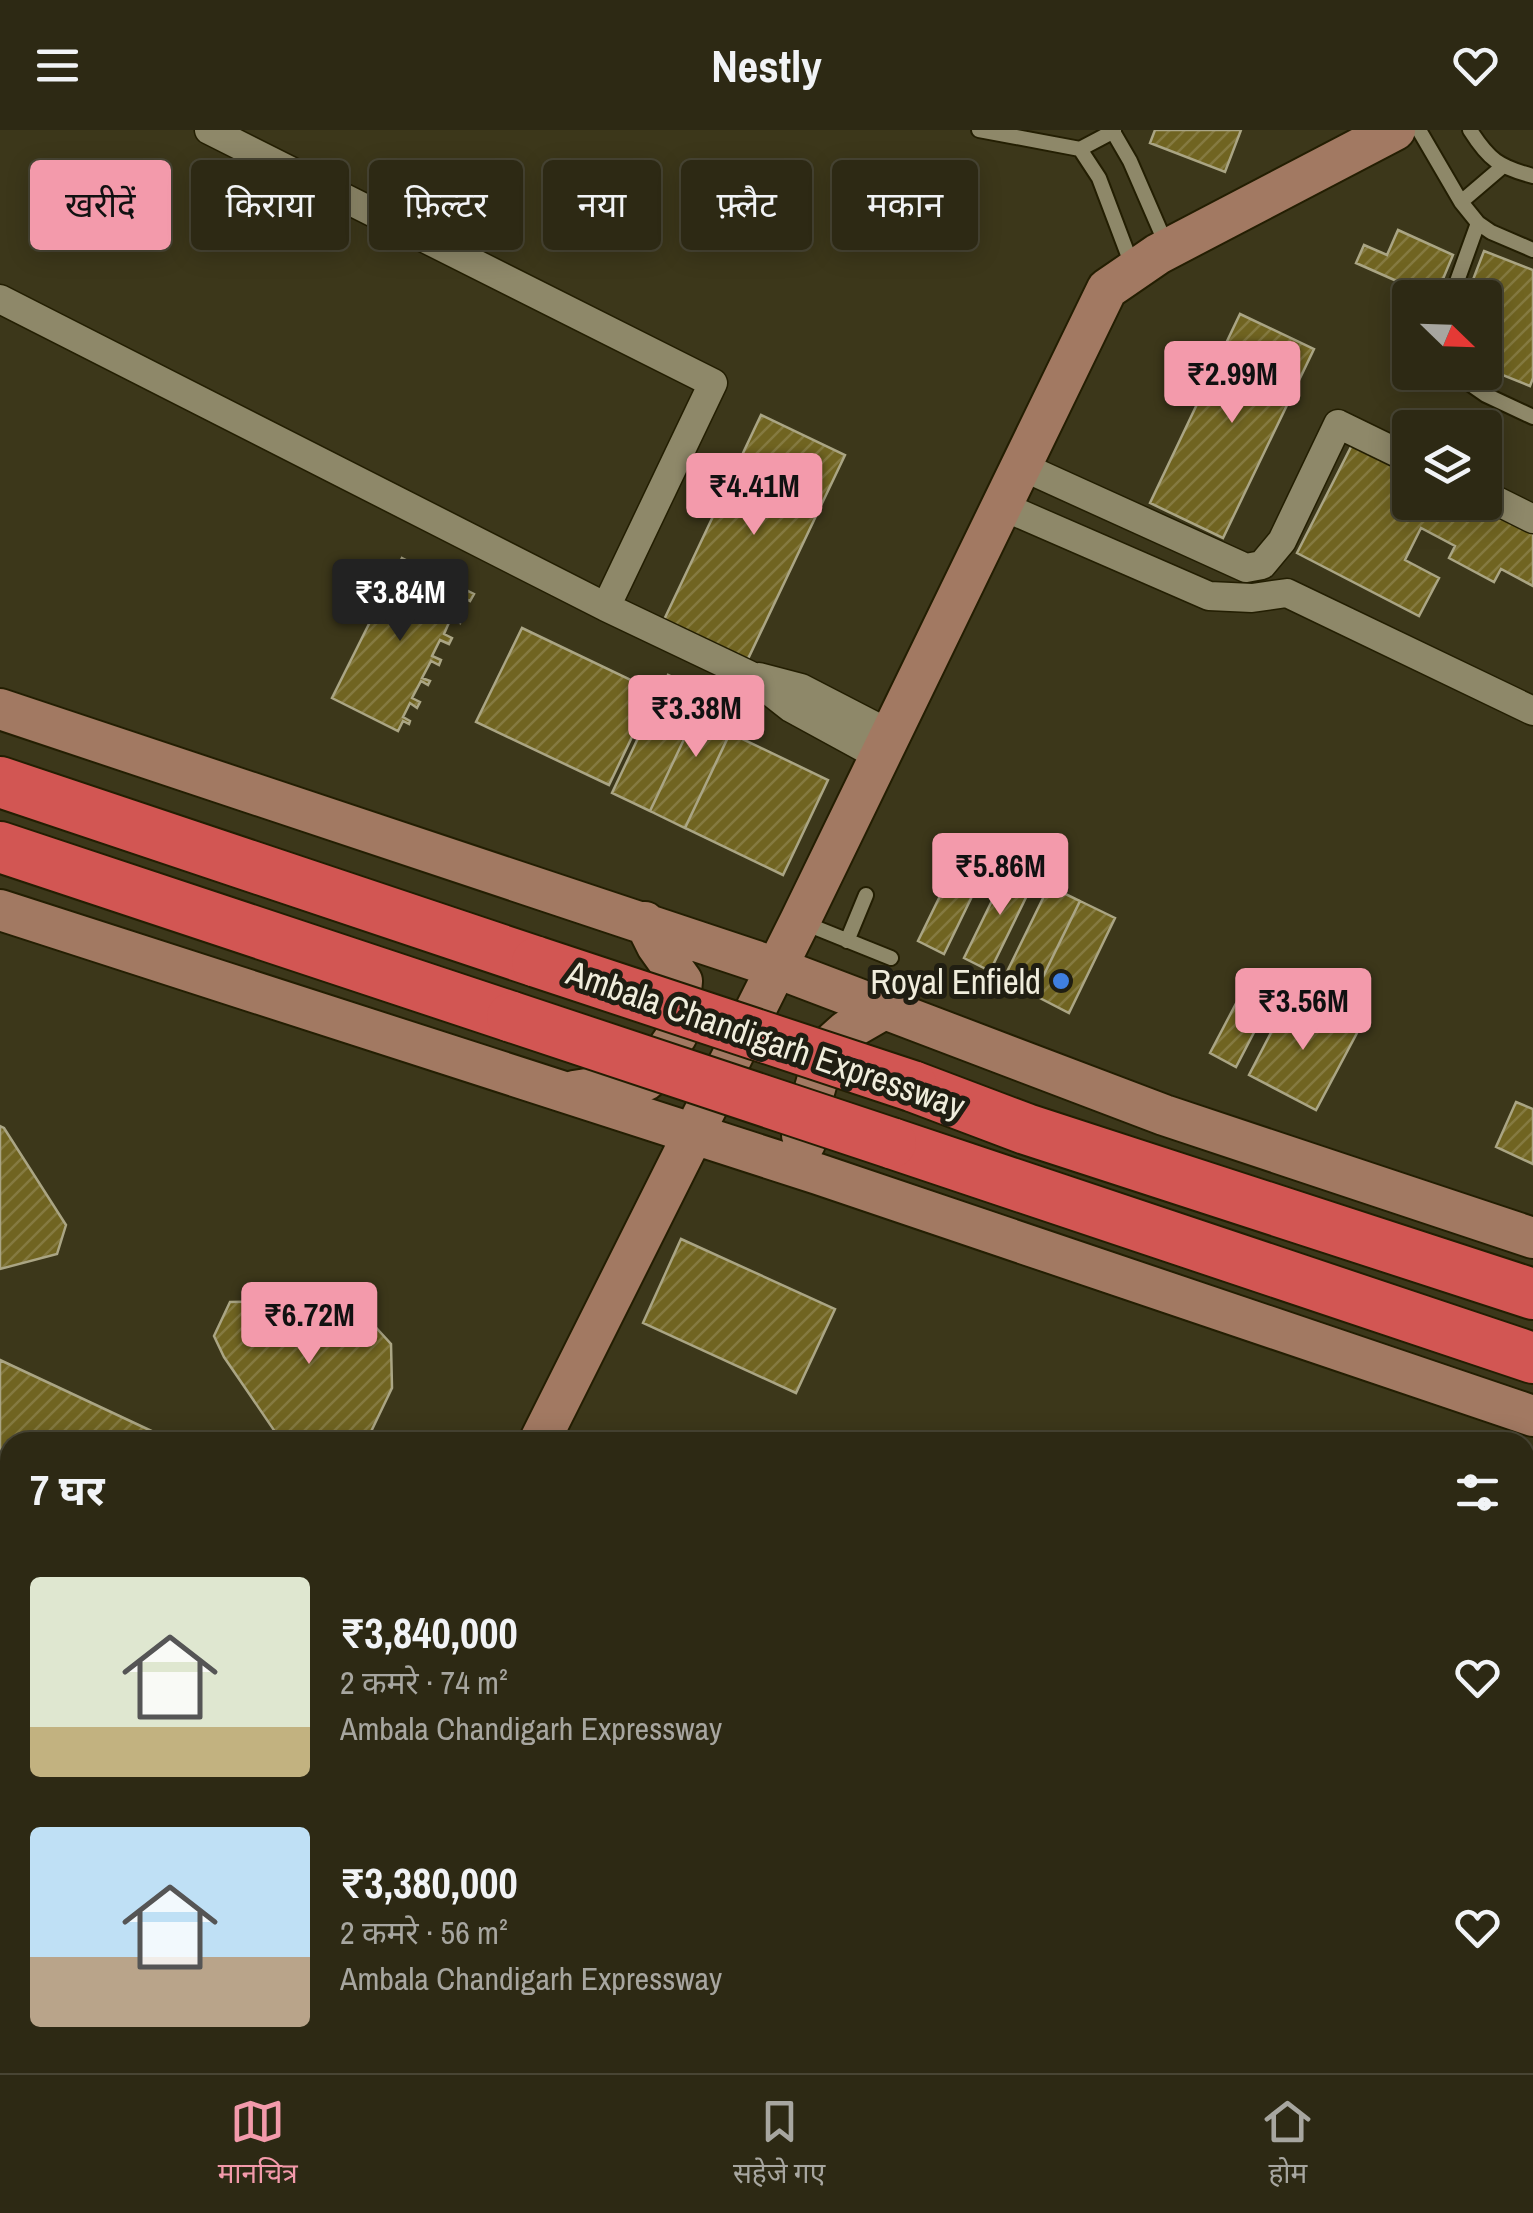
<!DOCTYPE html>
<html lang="hi">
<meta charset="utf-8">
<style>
:root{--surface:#2d2914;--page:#393522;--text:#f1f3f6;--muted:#a7a6a0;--line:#484534;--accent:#f39aab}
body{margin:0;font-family:"Archivo Narrow","Noto Sans Devanagari",sans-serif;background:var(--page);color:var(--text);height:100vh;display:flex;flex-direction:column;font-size:38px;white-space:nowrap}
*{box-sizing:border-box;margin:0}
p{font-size:32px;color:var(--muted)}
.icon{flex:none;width:55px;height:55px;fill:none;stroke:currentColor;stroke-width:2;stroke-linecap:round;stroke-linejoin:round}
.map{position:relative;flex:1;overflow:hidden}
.drawer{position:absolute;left:0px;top:1302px;width:1535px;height:642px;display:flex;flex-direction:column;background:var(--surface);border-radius:30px 30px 0 0;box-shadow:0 5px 25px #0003,0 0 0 2px var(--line)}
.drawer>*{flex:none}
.guide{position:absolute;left:30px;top:30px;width:1000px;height:90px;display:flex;gap:20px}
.needle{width:65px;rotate:113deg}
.controls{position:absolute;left:1392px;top:150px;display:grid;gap:20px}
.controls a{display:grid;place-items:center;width:110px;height:110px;border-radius:10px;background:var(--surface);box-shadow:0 5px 25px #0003,0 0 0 2px var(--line);font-size:50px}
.price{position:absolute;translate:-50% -85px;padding:0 22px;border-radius:10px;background:var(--accent);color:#111;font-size:32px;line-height:65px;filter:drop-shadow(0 2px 5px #0008)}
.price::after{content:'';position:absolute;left:50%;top:60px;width:30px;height:22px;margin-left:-15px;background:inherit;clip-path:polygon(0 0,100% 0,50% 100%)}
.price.on{background:#222;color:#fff}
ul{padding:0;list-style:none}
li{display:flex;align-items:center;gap:30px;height:250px;padding:0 30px}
li span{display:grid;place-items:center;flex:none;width:280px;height:200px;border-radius:10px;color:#555}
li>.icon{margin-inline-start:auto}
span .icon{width:120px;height:120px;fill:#fffc;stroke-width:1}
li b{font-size:42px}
h2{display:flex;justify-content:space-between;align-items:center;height:120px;padding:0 30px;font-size:42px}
.tag{padding:0 35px;border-radius:10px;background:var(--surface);box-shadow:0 5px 25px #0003,0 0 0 2px var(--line);font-size:35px;line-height:90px}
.tag.on{background:var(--accent);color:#111}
header{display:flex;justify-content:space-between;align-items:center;height:130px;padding:0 30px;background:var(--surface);font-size:45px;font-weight:700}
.tabs{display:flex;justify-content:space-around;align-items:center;height:140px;border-top:2px solid var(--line);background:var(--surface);font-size:28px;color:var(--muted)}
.tabs a{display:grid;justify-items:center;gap:5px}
.tabs .on{color:var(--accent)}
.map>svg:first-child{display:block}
.building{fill:url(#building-hatch);stroke:#aaa584;stroke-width:2.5}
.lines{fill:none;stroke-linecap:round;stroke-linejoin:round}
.lane-casing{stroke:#231e02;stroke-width:18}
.street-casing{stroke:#231e02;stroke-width:31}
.secondary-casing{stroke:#231e02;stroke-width:44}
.highway-casing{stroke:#231e02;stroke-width:54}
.lane{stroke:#8e8869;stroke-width:14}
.street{stroke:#8e8869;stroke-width:28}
.secondary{stroke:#a27962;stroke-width:40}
.highway{stroke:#d25653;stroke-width:50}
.highway-bridge-casing{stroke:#231e02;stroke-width:54;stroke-linecap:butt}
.highway-bridge{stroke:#d25653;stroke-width:50}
.shop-dot{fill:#3f7fe0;stroke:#201e12;stroke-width:4}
.labels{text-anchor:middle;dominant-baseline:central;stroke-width:10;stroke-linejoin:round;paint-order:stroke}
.poi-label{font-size:35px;fill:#f0eddc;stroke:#201e12;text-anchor:end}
.street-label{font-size:35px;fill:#f0eddc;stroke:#201e12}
</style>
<header><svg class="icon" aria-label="menu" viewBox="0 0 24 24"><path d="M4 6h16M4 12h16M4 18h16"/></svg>Nestly<svg class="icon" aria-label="heart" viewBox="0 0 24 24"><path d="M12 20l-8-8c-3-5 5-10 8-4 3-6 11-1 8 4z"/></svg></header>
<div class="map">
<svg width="1533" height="1943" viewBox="0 0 1533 1943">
<defs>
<pattern id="building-hatch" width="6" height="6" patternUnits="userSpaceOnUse" patternTransform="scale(2.5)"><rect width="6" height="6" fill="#706421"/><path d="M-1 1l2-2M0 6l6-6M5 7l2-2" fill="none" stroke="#857a41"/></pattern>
</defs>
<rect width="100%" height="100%" fill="#3c371a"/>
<path class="building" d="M1155 0H1241L1225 42 1150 13Z
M1398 100 1453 125 1435 168 1356 133 1364 115 1387 125Z
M1484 121 1533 140V248L1530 256 1485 238V168H1466Z
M1240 184 1314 219 1223 408 1150 373Z
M761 285 845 325 747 531 663 492Z
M1352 315 1410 343V372H1472L1533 402V456L1501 439 1494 452 1449 428 1455 416 1421 398 1405 430 1439 448 1419 486 1297 423Z
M402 428 474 464 470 471 462 467 454 484 462 488 460 493 451 488 444 504 452 508 449 514 440 510 432 526 441 530 439 535 431 531 422 548 430 551 428 555 421 551 412 568 420 572 417 578 410 573 403 587 410 591 409 594 403 591 398 601 332 568Z
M522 498 654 561 609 655 476 592Z
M668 545 706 563 650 681 612 663Z
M706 563 741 580 685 698 650 681Z
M730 603 828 650 783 745 685 698Z
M968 709 994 721 944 824 918 811Z
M1010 734 1036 747 990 841 964 828Z
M1049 756 1080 771 1034 865 1003 850Z
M1080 771 1115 788 1069 883 1034 865Z
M1251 845 1277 858 1236 937 1210 923Z
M1290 866 1358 901 1316 980 1249 945Z
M1516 972 1533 979V1034L1496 1017Z
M0 996 4 998 66 1095 57 1124 0 1139Z
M681 1109 835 1179 796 1263 643 1193Z
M332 1170 369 1190 391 1214 392 1258 366 1312H275L278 1306 224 1227 214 1206 230 1172Z
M0 1230 175 1312H10V1368L0 1363Z
M10 1824V1872L0 1867V1845Z"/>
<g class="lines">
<defs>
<path id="lane" d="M979 0 1080 19 1099 48 1133 138
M1112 0 1130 31 1166 114
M1419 0 1461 72 1478 93 1451 168
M1470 0C1489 30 1499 37 1533 46
M1080 19 1114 1
M1461 72 1502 37
M1478 93 1491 102 1533 120
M1453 242 1486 265 1533 287
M804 793 891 828
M847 811 866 765"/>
<path id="street" d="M209 0 713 253 606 477
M0 169 606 477 749 545 791 578 879 626
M1021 336 1246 438 1262 435 1282 411 1338 294 1410 329
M1485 365 1533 389
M1002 376 1209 466 1252 468 1287 463 1533 581
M759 547 801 558 890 604"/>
<path id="secondary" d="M0 579 777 838 1164 985 1533 1108
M0 780 818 1044 1533 1286
M574 961 646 950 677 905 682 851 657 816 645 792
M805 1013 802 1005 826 919 846 901 886 878
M539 1312 800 791 1107 159 1158 124 1395 0
M227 1943 231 1935"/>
<path id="highway" d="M0 652 537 832
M0 717 512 887
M912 956 1026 999 1533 1164
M891 1013 1533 1228"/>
</defs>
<use href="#lane" class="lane-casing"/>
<use href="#street" class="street-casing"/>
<use href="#secondary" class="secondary-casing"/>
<use href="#highway" class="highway-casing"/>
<use href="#lane" class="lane"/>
<use href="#street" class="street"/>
<use href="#secondary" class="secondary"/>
<use href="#highway" class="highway"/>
<defs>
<path id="highway-bridge" d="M537 832 912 956
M512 887 891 1013"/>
</defs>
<use href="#highway-bridge" class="highway-bridge-casing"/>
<use href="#highway-bridge" class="highway-bridge"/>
</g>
<circle class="shop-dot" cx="1061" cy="851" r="10"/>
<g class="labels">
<g class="poi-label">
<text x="1041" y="851">Royal Enfield</text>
</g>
<g class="street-label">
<text transform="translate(766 909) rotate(19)">Ambala Chandigarh Expressway</text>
</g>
</g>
</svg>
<div class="controls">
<a><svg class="needle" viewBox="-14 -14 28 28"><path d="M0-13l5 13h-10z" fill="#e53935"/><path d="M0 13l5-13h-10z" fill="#a7a6a0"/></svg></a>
<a><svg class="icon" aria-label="layers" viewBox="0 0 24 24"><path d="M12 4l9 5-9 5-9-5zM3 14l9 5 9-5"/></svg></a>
</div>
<b class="price" style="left:1232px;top:296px">₹2.99M</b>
<b class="price" style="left:754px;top:408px">₹4.41M</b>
<b class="price on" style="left:400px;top:514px">₹3.84M</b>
<b class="price" style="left:696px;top:630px">₹3.38M</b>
<b class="price" style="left:1000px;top:788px">₹5.86M</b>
<b class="price" style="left:1303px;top:923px">₹3.56M</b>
<b class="price" style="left:309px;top:1237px">₹6.72M</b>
<div class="guide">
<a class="tag on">खरीदें</a>
<a class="tag">किराया</a>
<a class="tag">फ़िल्टर</a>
<a class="tag">नया</a>
<a class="tag">फ़्लैट</a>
<a class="tag">मकान</a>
</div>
<section class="drawer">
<h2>7 घर<svg class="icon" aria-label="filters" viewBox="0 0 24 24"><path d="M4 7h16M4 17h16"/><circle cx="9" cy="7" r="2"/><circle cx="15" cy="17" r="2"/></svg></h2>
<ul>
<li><span style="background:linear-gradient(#dfe7d0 75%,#c2b280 0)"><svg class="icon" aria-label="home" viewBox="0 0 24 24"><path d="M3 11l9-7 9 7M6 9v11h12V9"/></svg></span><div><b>₹3,840,000</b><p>2 कमरे · 74 m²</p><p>Ambala Chandigarh Expressway</p></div><svg class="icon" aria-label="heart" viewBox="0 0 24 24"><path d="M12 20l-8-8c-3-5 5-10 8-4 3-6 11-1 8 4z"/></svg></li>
<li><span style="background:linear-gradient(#bfe0f5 65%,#b9a48a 0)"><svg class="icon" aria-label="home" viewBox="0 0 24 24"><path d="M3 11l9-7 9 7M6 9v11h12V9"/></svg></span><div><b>₹3,380,000</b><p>2 कमरे · 56 m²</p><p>Ambala Chandigarh Expressway</p></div><svg class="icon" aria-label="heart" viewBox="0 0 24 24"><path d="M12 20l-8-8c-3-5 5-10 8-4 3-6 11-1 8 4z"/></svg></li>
</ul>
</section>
</div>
<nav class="tabs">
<a class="on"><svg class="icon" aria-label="map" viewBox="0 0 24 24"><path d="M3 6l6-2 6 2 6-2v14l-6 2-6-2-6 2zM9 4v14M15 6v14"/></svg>मानचित्र</a>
<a><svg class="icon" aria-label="saved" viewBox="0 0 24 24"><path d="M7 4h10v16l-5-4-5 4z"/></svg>सहेजे गए</a>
<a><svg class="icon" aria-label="home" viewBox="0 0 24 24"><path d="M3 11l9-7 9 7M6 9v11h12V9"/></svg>होम</a>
</nav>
